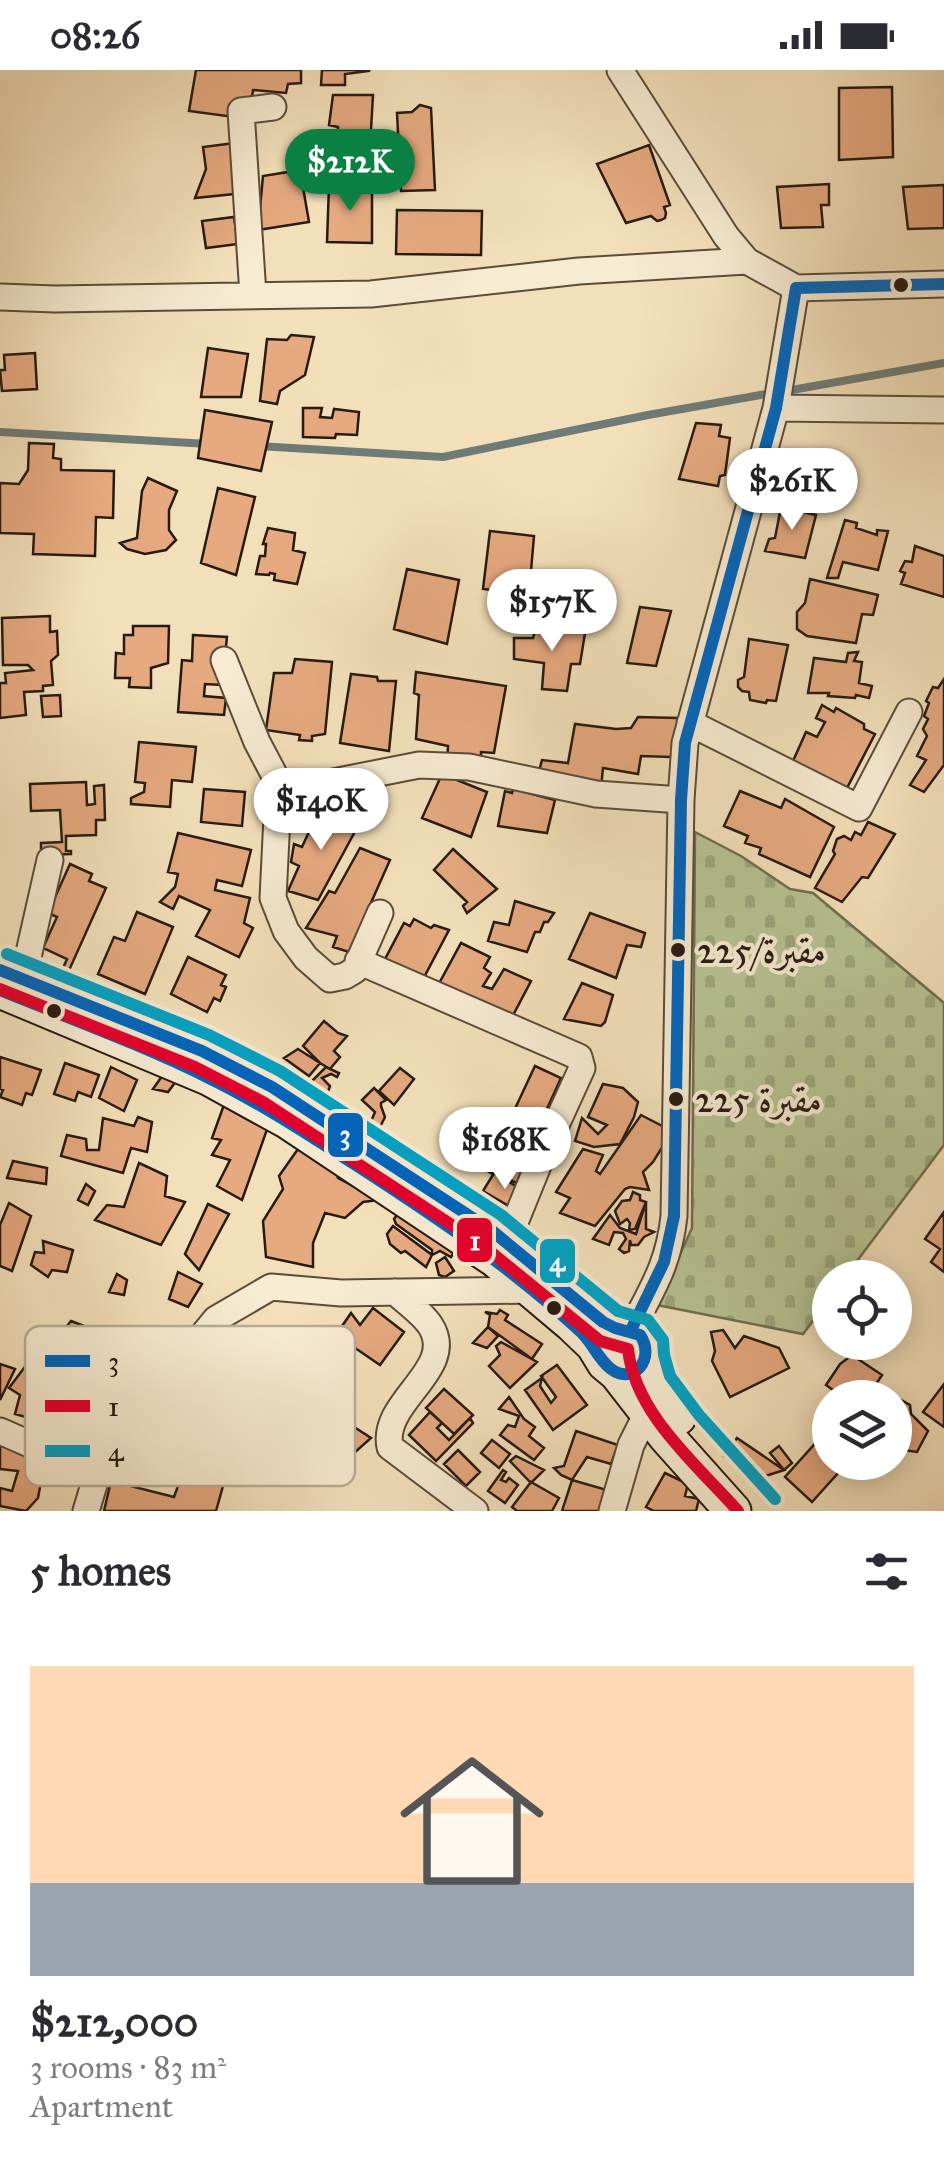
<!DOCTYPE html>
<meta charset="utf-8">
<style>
:root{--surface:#fff;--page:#f7f7f7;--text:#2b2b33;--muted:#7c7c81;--line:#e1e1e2;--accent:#0b8043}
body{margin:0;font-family:"IM FELL Great Primer",Amiri,serif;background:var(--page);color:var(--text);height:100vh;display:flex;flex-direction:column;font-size:38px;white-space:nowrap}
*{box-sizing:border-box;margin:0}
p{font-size:32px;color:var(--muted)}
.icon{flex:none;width:55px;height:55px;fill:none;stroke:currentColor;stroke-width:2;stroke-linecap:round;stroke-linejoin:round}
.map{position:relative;height:1441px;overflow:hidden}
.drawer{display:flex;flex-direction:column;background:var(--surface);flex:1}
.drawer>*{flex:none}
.buttons{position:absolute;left:812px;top:1190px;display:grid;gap:20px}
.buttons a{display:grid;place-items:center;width:100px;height:100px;border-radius:50%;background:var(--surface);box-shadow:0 5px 25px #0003;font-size:50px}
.price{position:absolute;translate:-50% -85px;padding:0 22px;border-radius:35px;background:#fff;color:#222;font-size:32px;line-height:65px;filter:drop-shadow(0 2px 5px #0008)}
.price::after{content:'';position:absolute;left:50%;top:60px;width:30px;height:22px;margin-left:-15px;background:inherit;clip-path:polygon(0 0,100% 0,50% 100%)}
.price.active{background:var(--accent);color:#fff}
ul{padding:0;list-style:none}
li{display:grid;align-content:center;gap:20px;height:530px;padding:0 30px}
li+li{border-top:2px solid var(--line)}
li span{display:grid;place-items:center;height:310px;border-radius:0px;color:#555}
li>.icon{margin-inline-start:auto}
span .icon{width:180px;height:180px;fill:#fffc;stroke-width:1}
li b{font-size:42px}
h2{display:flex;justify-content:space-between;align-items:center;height:120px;padding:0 30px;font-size:42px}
.status{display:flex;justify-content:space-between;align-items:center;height:70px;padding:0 50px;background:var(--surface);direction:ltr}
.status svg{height:28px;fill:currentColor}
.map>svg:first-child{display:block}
.cemetery{fill:url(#cemetery-stones);stroke:#6e6e52;stroke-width:2.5}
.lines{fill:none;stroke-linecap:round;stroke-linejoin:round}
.stream{stroke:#6f7b76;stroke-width:8}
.building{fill:#e6a980;stroke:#261a11;stroke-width:2.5}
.street-casing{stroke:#594c3b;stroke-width:29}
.secondary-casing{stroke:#261a11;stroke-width:39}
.street{stroke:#f7ebd2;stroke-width:25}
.secondary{stroke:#f7ebd2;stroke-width:35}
.bus-1-casing{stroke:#f7ebd2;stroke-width:20}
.bus-2-casing{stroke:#f7ebd2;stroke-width:20}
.bus-3-casing{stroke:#f7ebd2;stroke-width:20}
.bus-1{stroke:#0065bd;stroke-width:12}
.bus-2{stroke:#e4002b;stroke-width:12}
.bus-3{stroke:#02a2c5;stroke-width:12}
.bus-dot{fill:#261a11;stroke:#f7ebd2;stroke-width:4}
.labels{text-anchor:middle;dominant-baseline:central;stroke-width:8;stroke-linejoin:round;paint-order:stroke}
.bus-label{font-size:38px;fill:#261a11;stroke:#f7ebd2;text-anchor:start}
.key{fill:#f7ebd2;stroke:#b8ac98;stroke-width:2.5}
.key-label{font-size:28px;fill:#261a11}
.line-badge{stroke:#f7ebd2;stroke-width:4}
.badge-label{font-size:28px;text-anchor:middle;font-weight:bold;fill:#fff}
</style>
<div class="status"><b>08:26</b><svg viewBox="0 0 49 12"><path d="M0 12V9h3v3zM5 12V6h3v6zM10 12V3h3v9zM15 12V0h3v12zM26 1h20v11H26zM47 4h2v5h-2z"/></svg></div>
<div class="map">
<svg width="944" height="1441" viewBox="0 0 944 1441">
<defs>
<pattern id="cemetery-stones" width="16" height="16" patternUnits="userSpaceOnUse" patternTransform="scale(2.5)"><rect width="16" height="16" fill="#b7c393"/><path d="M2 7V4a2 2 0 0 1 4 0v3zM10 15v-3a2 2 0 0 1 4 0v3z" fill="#9da77e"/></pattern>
</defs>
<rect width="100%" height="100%" fill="#f3e0ba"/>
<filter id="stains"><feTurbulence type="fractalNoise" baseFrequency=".002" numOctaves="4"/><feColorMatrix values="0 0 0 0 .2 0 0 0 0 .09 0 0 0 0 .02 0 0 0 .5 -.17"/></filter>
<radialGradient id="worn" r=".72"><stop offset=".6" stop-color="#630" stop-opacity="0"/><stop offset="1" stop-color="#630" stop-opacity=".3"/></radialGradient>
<path class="cemetery" d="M695 762 741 786 790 819 813 823 944 933V1075L845 1207 830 1208V1228L803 1264 657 1235 692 1158Z"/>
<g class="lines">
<path class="stream" d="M786 321 944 293
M0 362 209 374
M258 376 443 387 648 345 772 323"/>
</g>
<path class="building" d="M196 0H301V13L288 14 286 23 253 20 251 34 234 47 189 41Z
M322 0H369V1L345 4V15H321Z
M892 17 893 87 839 90V18Z
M333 25H373L370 77H336L338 57 329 55Z
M420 35 431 38 435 120 401 121 397 43 412 42Z
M243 72 234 124 195 128 206 99 203 77Z
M649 75 670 135 664 137 666 143 665 148 661 150 657 151 651 146 626 153 597 94Z
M300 100 309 152 258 160 263 106Z
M829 114V135H821L823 157 781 158 777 117Z
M329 115H372V173L327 172Z
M944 115V158L908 159 903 117Z
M397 140 482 141 481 185 396 184Z
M234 147 238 174 206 178 202 151Z
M291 265 314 267 305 305 280 321 277 334 260 331 267 269 287 270Z
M208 278 248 284 241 327H201Z
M35 283 37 319 2 321 0 300H5L4 285Z
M303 338H322L320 347 332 348 334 339 359 342 357 365 336 364 335 368 303 367Z
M205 340 272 352 261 401 198 388Z
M696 353 721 355 719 366 730 368 725 405 720 406 718 416 679 409Z
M29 373 54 374 53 388 61 389V400L114 401 113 448 96 447 95 486 33 484 34 464 0 463V413L19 414 28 400Z
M148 408 177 421 169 440V460L176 470 166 480 145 484 127 479 120 473 137 468 142 421Z
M218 418 255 427 236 505 201 493Z
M781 437 816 445 805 488 765 481 769 469 775 468Z
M845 450 857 453 856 458 877 465V460L888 461 878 500 843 492 838 508H827Z
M268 458 295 463 293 480 305 483 297 514 274 510 275 504 270 503 269 505 256 504 260 486H265L266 474H263Z
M490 461 534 466 529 524 483 519Z
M915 476 944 486V527L901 514 905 503 900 501 905 491 912 492Z
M407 499 459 510 447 574 394 559Z
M810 509 878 525 873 545 862 544 856 573 807 566 797 559V542L805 533Z
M640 537 671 541 656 596 627 593Z
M50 546V562L57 561 58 585 51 591 53 615 43 616V621L24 622 26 645 0 648V613H6L5 603 33 600 28 595H3L2 548Z
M133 556H169L168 593 151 598V618L129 617 130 608H115L116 583 124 584V565H133Z
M536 557 585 563 580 594H571L567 621 542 619 544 593 514 589V568H533Z
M193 565 227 567 222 615 205 614 204 626 226 628 224 645 178 642 182 590 192 591Z
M749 569 788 575 776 631 767 630 766 633 750 630 749 622 742 621 738 617V610L744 607Z
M858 582 854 591 862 592 859 613 872 616 869 628 856 625 855 628 828 626 829 623H808L814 588 846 592 848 583Z
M295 589 332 592 325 664 312 666V671L299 670 300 665 266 660 274 603H292Z
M416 602 506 616 494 683 481 682V695L447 692 448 676 416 669 419 625 414 623Z
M351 604 377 607 378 611H396L389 681 340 673Z
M944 609V695L924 722 910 715 926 690 917 686 927 666 923 659 928 649 924 646 929 633 926 631 933 617 938 618Z
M60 625 61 646 43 647 41 626Z
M822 635 834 642 836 638 864 654V659L875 664 847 718 793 691 806 662 817 667 825 652 816 648Z
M638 647 678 648 671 687 641 686 638 704 603 698 601 718 538 705 542 690 568 693 575 654 616 659 631 658Z
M139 672 196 677 192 712 172 710 170 737 131 734V728L144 722 145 713 135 712Z
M442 704 487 722 471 767 422 748Z
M86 712 87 735 95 734 94 716 104 715 105 750H96V765L66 766V781H71V784L41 785V773L62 772 60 740 31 741 30 714Z
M204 719 245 722 242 756 201 752Z
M513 719 555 730 547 763 498 756 505 721 512 723Z
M740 721 781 738 785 729 834 757 810 807 759 784 761 778 745 773 748 766 724 756Z
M329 737 359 754 318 830 288 821 299 796 291 792 294 774 302 777 319 740 325 742Z
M868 752 895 764 868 808 862 807 842 832 815 818 835 784 833 781 837 769 844 766 851 770 855 762 861 765Z
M178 763 251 780 242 816 217 810 215 820 250 828 244 853 253 858 239 887 196 866 210 840 179 826 173 839 160 832 175 817 178 804 168 802Z
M360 778 390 790 349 882 333 877 337 866 306 858 329 821 335 823Z
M453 779 497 819 467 843 463 836 467 832 434 800Z
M70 794 92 804 89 811 106 818 66 907 60 905 67 889 43 878 57 847 48 843Z
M515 831 554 843 548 852H544L540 862H535L527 882 488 871 494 852 509 855Z
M137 842 173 857 145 924 98 904 114 867 125 871Z
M590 843 645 863 641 877 627 875 616 908 569 889Z
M414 849 431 858 434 855 449 860 422 911 383 893 404 853 410 856Z
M461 873 490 887 484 898 491 903 483 916 492 919 504 899 531 911 509 953 435 921Z
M188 887 226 905 221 915 226 917 220 931 214 928 207 942 171 924Z
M582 913 613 925 605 952 601 956 564 949Z
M324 951 338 963 347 966 334 981 340 987 330 999 320 993 303 976Z
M298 979 320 993 309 1006 284 988Z
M0 987 41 1000 32 1025 26 1023 22 1035 0 1027 3 1020 0 1019Z
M65 993 99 1005 91 1027 78 1022 75 1031 54 1024Z
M535 996 561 1008 541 1052 535 1047 533 1054 538 1075 509 1066 512 1056 505 1049 508 1044 513 1043Z
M111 997 137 1010 124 1041 99 1028Z
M326 997 339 1003 337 1007 331 1004 322 1008 330 1016 328 1022 320 1026 308 1015Z
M400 998 414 1009 394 1035 379 1021Z
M165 1002 179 1007 168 1022 153 1019Z
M603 1014 623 1018 638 1032 634 1047 620 1074 594 1077 575 1071 582 1048 598 1064 607 1055 588 1047Z
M374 1018 386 1030 381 1033V1036L385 1047 375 1067 366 1063 375 1042 362 1030Z
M225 1032 270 1051 242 1130 217 1116 230 1090 212 1085 221 1070 212 1068Z
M472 1045 494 1057 500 1064 506 1068 507 1072 491 1103 452 1082Z
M641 1045 666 1058 663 1076 653 1092 643 1102 649 1120 630 1117 625 1119 595 1156 560 1143 570 1128 556 1122 583 1079 603 1085 596 1101 600 1104Z
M138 1047 152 1052 147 1082 131 1078 123 1103 61 1086 67 1065 86 1069 87 1080H99L103 1048 134 1056Z
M511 1073 541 1088 525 1117 496 1103Z
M298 1079 334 1092 338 1108 379 1130 363 1132 345 1148 325 1143 313 1173V1197L266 1187 263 1151 283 1119 279 1106Z
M13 1091 47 1098 46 1114 7 1108Z
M139 1093 167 1106 165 1126 185 1132 161 1175 95 1150 107 1135 124 1137Z
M494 1103 524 1121 519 1142 483 1121Z
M86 1114 95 1121 88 1135 78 1130Z
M633 1122 640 1125V1130L646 1132 635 1159 629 1160 630 1153 627 1149 620 1154 615 1141 622 1131 630 1130Z
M646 1132V1159L654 1162 644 1167 638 1175H631L630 1170 629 1181 624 1183 619 1179 626 1169 623 1163 614 1162 609 1175 593 1169 610 1145 620 1158 636 1164Z
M9 1133 31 1146 12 1201 0 1196V1155Z
M208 1134 229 1144 199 1200 185 1184Z
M392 1137 457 1178 451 1187 440 1181 432 1185V1180L396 1154 394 1149 397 1145Z
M944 1142V1202L931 1192 940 1179 925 1169Z
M393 1156 432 1185 426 1197 405 1181 401 1183 390 1174 387 1164Z
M43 1171 73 1180 67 1202 52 1200 48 1207 31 1195 35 1182 44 1183Z
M445 1187 454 1201 445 1207 439 1205 436 1193Z
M178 1202 202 1214 188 1237 169 1229Z
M117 1204 127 1210 124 1225 109 1222Z
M373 1238 404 1262 380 1295 336 1265 351 1243 360 1255Z
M500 1240 508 1245 505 1250 542 1274 532 1289 488 1257 490 1245 485 1242 497 1244Z
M71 1251 134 1275 123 1300 72 1289 86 1273 62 1262Z
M488 1257 498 1266 487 1278 473 1273Z
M723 1260 735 1278 744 1266 779 1278 789 1298 730 1327 712 1291 715 1281 711 1262Z
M501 1272 537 1292 510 1318 489 1296 500 1285 496 1276Z
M39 1278 69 1292 52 1340 34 1330 32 1349 15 1344 20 1325 9 1318Z
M852 1285 882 1305 867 1328H844L826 1315 840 1294Z
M0 1294 15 1299 0 1330Z
M557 1295 587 1335 553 1360 525 1320 542 1308 540 1316 551 1333 556 1327 541 1306Z
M944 1314V1357L923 1342Z
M444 1319 473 1345 454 1364 426 1338Z
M887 1322 910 1335 911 1344 928 1361 917 1382 895 1379V1328H879Z
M509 1327 524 1349 535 1357 529 1366 544 1378 534 1390 500 1365 508 1355 515 1357 519 1346 499 1339Z
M430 1342 442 1353 437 1358 449 1370 470 1348 473 1353 436 1391 409 1365Z
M351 1355 371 1368 344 1392 332 1372Z
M830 1357V1392H848L812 1432 785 1407Z
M576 1361 618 1375 611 1394 587 1387 572 1410 561 1405 554 1398 564 1396Z
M737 1368 784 1400 756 1409 724 1386Z
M492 1370 510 1384 499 1398 481 1383Z
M0 1371 45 1390 38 1428 26 1441 0 1436V1418L12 1421 18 1401 0 1399Z
M779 1376 792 1393 784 1400 770 1383Z
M458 1380 480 1402 466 1416 444 1394Z
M516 1386 544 1400 531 1413 510 1391Z
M503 1400 506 1402 501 1410 506 1412 509 1408 518 1415 505 1433 488 1421Z
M183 1402 223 1416 216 1441H104L111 1411 174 1427Z
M665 1403 688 1414 685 1426 699 1429 696 1441H654L646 1437Z
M572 1410 607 1420 601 1441H562Z
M531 1412 559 1428 552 1441H517L512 1437Z"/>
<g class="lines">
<defs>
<path id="street" d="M620 0 726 166 747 191 796 218 944 214
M253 225 241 41 273 37
M0 227 55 229 371 224 579 201 747 191
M776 338 944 340
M224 590 257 672 276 708 277 747 273 828 286 861 306 888 330 909 345 906 355 900 380 843
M690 653 859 738 909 642
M276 728 323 714 419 695 469 697 596 724 681 730
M358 891 579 987 582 998 541 1088 507 1172
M23 909 50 790
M395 1222C406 1232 422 1243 430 1255 459 1299 380 1331 390 1377L475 1441
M631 1260C652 1219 669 1194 674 1146L681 730 685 673 776 338 796 218
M0 1361 34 1376 99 1398
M86 1441 99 1398 151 1328 216 1249 271 1217 341 1223 533 1220
M612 1441 631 1375 647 1343"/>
<path id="secondary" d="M0 920 208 1007 288 1051 495 1189 572 1254 594 1275 605 1293 617 1303 666 1366 733 1441
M572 1227C587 1240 601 1254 621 1260
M605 1271C611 1264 616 1259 626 1260 653 1261 645 1295 654 1313 660 1325 670 1336 678 1347"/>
</defs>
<use href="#street" class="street-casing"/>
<use href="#secondary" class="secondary-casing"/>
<use href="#street" class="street"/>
<use href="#secondary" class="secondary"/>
<defs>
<path id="bus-1" d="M796 218 944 214
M0 900 202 981 272 1017 491 1160 603 1252 615 1258 640 1265C656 1288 634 1316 611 1299 599 1290 593 1274 582 1263 515 1200 439 1149 362 1099 313 1068 264 1035 211 1009 143 975 71 949 0 920
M631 1260 664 1192 674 1146 681 730 685 673 776 338 796 218"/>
<path id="bus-2" d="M0 919 195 997 263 1032 481 1174 600 1271 628 1279C635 1344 696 1394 738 1441"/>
<path id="bus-3" d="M7 884 209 965 280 1001 501 1145 618 1241 648 1250 663 1270 664 1285 670 1306 699 1345 775 1429"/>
</defs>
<use href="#bus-1" class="bus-1-casing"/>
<use href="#bus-2" class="bus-2-casing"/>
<use href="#bus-3" class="bus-3-casing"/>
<use href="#bus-1" class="bus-1"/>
<use href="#bus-2" class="bus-2"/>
<use href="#bus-3" class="bus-3"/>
</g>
<g class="bus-dot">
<circle cx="901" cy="215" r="9"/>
<circle cx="678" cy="880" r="9"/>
<circle cx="54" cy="941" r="9"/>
<circle cx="676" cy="1029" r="9"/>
<circle cx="554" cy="1238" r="9"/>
</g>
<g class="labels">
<g class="bus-label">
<text x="697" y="880">مقبرة/225</text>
<text x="695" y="1029">مقبرة 225</text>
</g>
</g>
<rect x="25" y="1256" width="330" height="160" rx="15" class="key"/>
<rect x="45" y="1285" width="45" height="12" fill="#0065bd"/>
<rect x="45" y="1330" width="45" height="12" fill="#e4002b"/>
<rect x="45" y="1375" width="45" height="12" fill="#02a2c5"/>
<g class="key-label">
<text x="108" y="1301">3</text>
<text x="108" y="1346">1</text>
<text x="108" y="1391">4</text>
</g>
<g class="line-badge">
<rect x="326" y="1041" width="39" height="48" rx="10" fill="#0065bd"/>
<rect x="455" y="1146" width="39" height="48" rx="10" fill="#e4002b"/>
<rect x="538" y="1167" width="39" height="48" rx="10" fill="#02a2c5"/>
</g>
<g class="badge-label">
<text x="345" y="1074">3</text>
<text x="475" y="1180">1</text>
<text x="557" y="1201">4</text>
</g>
<rect width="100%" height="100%" filter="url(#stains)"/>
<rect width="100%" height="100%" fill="url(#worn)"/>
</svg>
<div class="buttons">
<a><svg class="icon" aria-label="locate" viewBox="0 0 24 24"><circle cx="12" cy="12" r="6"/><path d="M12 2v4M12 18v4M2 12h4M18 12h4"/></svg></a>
<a><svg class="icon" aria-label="layers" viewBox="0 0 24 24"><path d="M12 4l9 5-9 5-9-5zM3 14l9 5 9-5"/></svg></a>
</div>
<b class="price active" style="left:350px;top:144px">$212K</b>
<b class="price" style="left:792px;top:463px">$261K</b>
<b class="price" style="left:552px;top:584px">$157K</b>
<b class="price" style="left:321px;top:783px">$140K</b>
<b class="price" style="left:505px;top:1122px">$168K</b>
</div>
<section class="drawer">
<h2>5 homes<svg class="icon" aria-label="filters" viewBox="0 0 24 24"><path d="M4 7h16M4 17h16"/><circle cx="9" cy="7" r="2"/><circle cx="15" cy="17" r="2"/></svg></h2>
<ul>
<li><span style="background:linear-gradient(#ffd9b3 70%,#9aa5b1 0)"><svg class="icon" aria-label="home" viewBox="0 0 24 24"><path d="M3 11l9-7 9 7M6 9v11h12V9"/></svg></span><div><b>$212,000</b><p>3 rooms · 83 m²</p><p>Apartment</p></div></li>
</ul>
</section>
